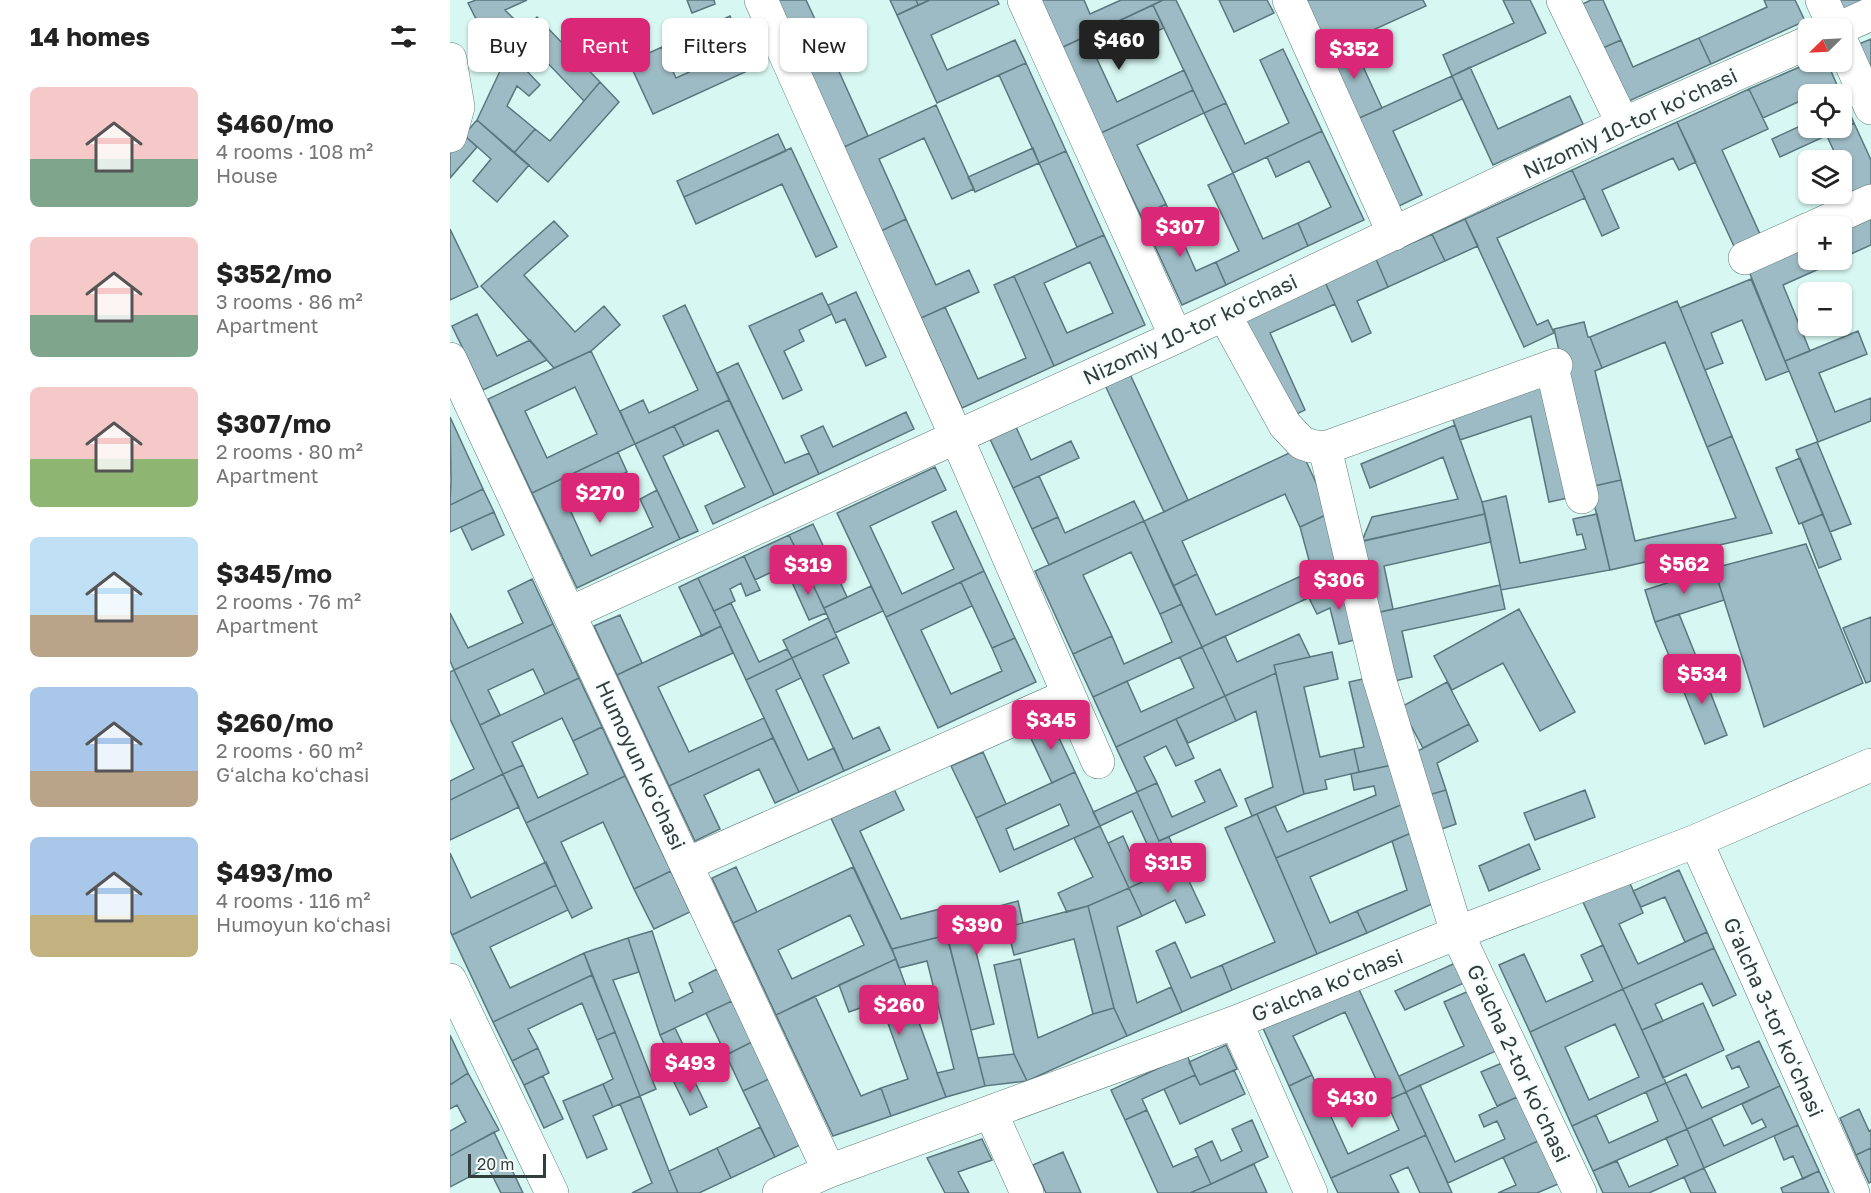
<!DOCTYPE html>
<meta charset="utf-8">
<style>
:root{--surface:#fff;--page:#f6f6f6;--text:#222;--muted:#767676;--accent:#db2777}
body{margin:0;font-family:"Golos Text",sans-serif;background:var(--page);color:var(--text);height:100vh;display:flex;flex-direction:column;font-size:22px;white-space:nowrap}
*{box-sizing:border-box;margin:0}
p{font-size:20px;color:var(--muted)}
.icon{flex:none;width:33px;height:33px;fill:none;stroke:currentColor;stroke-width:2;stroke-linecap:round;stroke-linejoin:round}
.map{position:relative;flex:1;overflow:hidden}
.side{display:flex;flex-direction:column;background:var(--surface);width:450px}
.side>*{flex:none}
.hud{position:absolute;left:18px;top:18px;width:570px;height:54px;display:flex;gap:12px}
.needle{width:39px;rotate:246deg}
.buttons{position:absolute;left:1348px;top:18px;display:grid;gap:12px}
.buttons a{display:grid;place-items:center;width:54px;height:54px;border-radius:9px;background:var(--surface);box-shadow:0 2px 4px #0004;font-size:30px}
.scale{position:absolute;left:18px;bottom:15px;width:78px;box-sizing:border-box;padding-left:6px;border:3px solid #313e3c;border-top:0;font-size:16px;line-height:21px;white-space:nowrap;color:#313e3c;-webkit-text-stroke:4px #f8fefd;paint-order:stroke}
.price{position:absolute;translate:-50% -51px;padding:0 14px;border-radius:6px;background:var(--accent);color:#fff;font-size:20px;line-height:39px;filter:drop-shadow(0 2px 3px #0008)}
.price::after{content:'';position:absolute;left:50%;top:36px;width:18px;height:14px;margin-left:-9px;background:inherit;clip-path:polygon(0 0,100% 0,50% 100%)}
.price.current{background:#222;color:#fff}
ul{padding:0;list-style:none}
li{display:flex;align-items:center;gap:18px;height:150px;padding:0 30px}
li span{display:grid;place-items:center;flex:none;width:168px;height:120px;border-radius:9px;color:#555}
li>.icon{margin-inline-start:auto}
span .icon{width:72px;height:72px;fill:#fffc;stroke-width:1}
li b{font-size:26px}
h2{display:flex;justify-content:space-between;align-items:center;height:72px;padding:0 30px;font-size:26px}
.chip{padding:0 21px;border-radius:9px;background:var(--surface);box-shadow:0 2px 4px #0004;font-size:21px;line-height:54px}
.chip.current{background:var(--accent);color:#fff}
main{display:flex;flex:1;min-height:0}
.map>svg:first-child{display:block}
.building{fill:#9dbbc4;stroke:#5a767e;stroke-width:1.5;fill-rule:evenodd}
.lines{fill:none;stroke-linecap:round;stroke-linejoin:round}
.minor-casing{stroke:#5f7d78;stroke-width:34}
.minor{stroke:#fff;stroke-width:33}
.labels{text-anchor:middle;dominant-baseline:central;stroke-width:6;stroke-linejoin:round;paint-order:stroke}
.street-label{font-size:21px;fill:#313e3c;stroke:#f8fefd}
</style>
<main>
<section class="side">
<h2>14 homes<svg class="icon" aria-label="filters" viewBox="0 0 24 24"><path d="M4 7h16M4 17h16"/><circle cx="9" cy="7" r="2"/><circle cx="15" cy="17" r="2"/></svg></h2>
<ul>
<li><span style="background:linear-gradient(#f6c9c9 60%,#7fa58c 0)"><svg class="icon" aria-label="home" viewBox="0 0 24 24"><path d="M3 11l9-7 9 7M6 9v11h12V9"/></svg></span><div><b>$460/mo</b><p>4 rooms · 108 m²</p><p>House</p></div></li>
<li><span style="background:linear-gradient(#f6c9c9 65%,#7fa58c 0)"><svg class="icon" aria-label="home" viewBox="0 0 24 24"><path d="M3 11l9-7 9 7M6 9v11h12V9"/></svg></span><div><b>$352/mo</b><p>3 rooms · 86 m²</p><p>Apartment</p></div></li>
<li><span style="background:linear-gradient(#f6c9c9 60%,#8fb573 0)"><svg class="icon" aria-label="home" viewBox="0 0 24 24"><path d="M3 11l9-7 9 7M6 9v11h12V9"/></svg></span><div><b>$307/mo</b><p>2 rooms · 80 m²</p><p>Apartment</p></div></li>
<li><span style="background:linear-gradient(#bfe0f5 65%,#b9a48a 0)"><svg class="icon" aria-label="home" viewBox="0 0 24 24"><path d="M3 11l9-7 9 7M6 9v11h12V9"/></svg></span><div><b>$345/mo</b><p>2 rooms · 76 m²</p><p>Apartment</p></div></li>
<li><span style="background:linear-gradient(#a9c7e8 70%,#b9a48a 0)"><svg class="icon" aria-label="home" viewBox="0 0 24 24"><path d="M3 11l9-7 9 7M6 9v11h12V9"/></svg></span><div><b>$260/mo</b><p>2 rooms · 60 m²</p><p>Gʻalcha koʻchasi</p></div></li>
<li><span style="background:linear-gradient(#a9c7e8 65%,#c2b280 0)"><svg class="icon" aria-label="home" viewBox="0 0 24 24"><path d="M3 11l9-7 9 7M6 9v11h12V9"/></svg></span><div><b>$493/mo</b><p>4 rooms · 116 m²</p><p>Humoyun koʻchasi</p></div></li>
</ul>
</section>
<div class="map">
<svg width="1421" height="1193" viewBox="0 0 1421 1193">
<rect width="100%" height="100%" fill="#d7f8f2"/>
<path class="building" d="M26 0H77L55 10 74 29 55 48 25 17 18 3Z
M237 0H264L265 4 242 13Z
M327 0H356L378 47 353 58Z
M440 0H466L468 5 447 15Z
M466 0H480L468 5Z
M480 0H547L549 4 481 35 497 70 565 40 576 63 487 103 447 15Z
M589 0H634L640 14 671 0H713L611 48Z
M713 0H726L776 103 754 113 703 5Z
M769 0H817L824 13 784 32Z
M853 0H973L976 6 877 51Z
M1053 0H1080L1096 33 1002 76 993 55 1064 23Z
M1141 0H1153L1171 40 1146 51 1126 7Z
M1314 0H1345L1355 21 1261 64 1249 38 1317 7Z
M1388 0H1419L1393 12Z
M703 5 714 28 647 59 667 102 734 70 743 90 651 133 611 48Z
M280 16 304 68 203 114 179 62 212 47 226 78 268 59 254 28Z
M87 17 150 82 134 101 88 53 73 67 55 48Z
M1249 38 1261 64 1170 105 1146 51 1171 40 1183 67Z
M1421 39V72L1409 44Z
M901 40 932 108 907 119 877 51Z
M378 47 418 136 394 147 353 58Z
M833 49 872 131 783 173 754 113 776 103 795 144 839 123 810 60Z
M59 52 90 85 79 96 67 86 57 106 85 129 64 153 27 120Z
M1361 62H1377L1391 94H1359V97L1313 118 1299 89Z
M576 63 616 151 589 163 549 75Z
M1020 67 1048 129 1120 96 1133 124 1043 165 1002 76Z
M1002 76 1012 99 943 131 972 195 947 207 907 119Z
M150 82 169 102 98 182 64 153 85 129 100 141Z
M1299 89 1318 129 1272 150 1314 243 1288 255 1227 122Z
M743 90 754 113 687 145 716 204 691 216 651 133Z
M1392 96 1404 123 1330 157 1322 139 1359 122V128H1392Z
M486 105 524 189 502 199 474 138 429 159 456 219 431 231 394 147Z
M27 120 79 165 47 202 23 181 41 159 14 135Z
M1227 122 1246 162 1229 170 1223 158 1152 190 1169 228 1152 236 1122 170Z
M1404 123 1421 160V198L1408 204 1392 169V160H1388L1377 136Z
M872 131 914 220 858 246 848 223 881 207 859 161 826 177 817 157Z
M328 134 336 151 234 197 227 181Z
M14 135 27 147 0 178V151Z
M341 148 387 247 366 257 332 184 246 224 234 197Z
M583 148 589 163 525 192 518 177Z
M616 151 654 235 627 247 589 163Z
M1122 170 1135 198 1047 238 1087 325 1098 320 1104 333 1074 347 1015 219Z
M783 173 813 239 848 223 858 246 776 285 766 262 789 251 758 185Z
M716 204 746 271 766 262 776 285 732 305 691 216Z
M1421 214V245L1392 258V227Z
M456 219 486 285 519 270 529 292 471 318 431 231Z
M1015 219 1028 246 995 261 982 234Z
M104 221 118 236 74 275 125 332 154 306 170 325 141 351 104 368 31 286Z
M0 229 28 287 0 300Z
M982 234 995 261 938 287 926 259Z
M654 235 695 325 604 366 564 276ZM640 262 663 313 617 333 594 283Z
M1359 242V260H1389L1333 285 1360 351 1335 361 1298 269Z
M926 259 938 287 907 301 921 333 902 342 875 282Z
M564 276 604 366 512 408 471 318 495 307 528 379 576 358 544 285Z
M1301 279 1339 371 1316 380 1292 320 1261 333 1273 363 1255 370 1230 308Z
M875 282 885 304 820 333 855 410 834 420 789 322Z
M406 292 436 357 416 366 395 319 386 323 378 305Z
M372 293 382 314 349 330 354 341 334 351 352 390 333 399 299 326Z
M1227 301 1282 436 1257 447 1215 342 1152 368 1140 337Z
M235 305 279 400 185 444 170 411 193 400 199 413 248 390 213 316Z
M27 314 47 356 80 340 97 360 33 390 2 326Z
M1134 322 1138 337H1140L1152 368 1145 371 1171 480 1140 487 1104 329Z
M1408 331 1417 354 1369 373 1385 412 1421 398V421L1368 442 1335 361Z
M141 351 185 444 82 493 38 399ZM125 387 147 434 97 458 75 411Z
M288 363 335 463 359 453 369 474 324 495 267 373Z
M679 372 738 500 714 512 654 383Z
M1102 383 1127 496 1099 502 1081 416 1010 440 1002 417Z
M279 400 324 495 263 524 255 506 295 487 268 430 234 446 224 426Z
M456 412 464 429 369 474 351 436 373 426 383 447Z
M0 417 33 489 0 505 1 481Z
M1005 425 1032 502 1035 514 912 541 922 517 1008 499 993 457 920 488 911 464Z
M224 426 234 446 213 456 248 531 230 539 185 444Z
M566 427 581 460 621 441 629 458 563 488 540 439Z
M1282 436 1322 533 1160 570 1140 487 1171 480 1185 541 1286 518 1257 447Z
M1367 442 1401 524 1380 532 1346 450Z
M850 448 880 513 850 527 835 494 732 541 747 574 723 586 694 521Z
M168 452 177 472 116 501 141 556 203 527 190 499 207 490 230 539 127 588 82 493Z
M1350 458 1373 514 1349 524 1326 468Z
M485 467 496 490 420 526 452 594 504 569 482 522 506 511 534 571 436 617 387 513Z
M589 476 608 517 582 529 563 488Z
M33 489 44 512 0 532V505Z
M1056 496 1070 563 1136 549 1132 534 1127 535 1123 519 1147 514 1160 570 1051 590 1032 502Z
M684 501 694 521 599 565 582 529 608 517 615 533Z
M44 512 54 535 22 550 11 527Z
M880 513 897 580 752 647 723 586 747 574 766 615 862 571 850 527Z
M1035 514 1041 542 934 566 943 609 922 614 905 543Z
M1373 514 1391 559 1369 568 1352 523Z
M694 521 732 604 710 614 681 552 633 575 662 636 623 654 585 571Z
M363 524 397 597 374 608 339 535Z
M339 535 357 572 341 580 334 566 305 580 294 556Z
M1356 544 1413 683 1314 727 1264 568Z
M294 556 310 590 296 596 291 583 280 589 285 601 264 611 248 578Z
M1264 568 1274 600 1205 622 1195 590Z
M534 571 565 638 542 648 511 582Z
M357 572 376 613 359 620 341 580Z
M248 578 271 626 252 636 229 587Z
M82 579 103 624 4 670 0 661V613L18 648 73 623 58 591Z
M897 580 912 638 889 644 880 608 867 614 859 598Z
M511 582 522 606 471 630 501 694 552 671 542 648 565 638 586 682 488 728 436 617Z
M1050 585 1055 609 952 631 962 677 936 683 922 614Z
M421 586 433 611 385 633 374 608Z
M281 603 309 662 337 649 342 658 296 680 264 611Z
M732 604 752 647 643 697 623 654 662 636 674 664 722 642 710 614Z
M1069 609 1125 712 1090 731 1053 663 1002 690 984 656Z
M1229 614 1250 666 1227 675 1205 622Z
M170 615 192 663 167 675 144 626Z
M1421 617V681L1416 683 1393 628Z
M378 618 387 637 342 658 333 640Z
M103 624 129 678 95 694 83 669 38 690 50 715 30 725 4 670Z
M271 626 283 653 208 687 239 752 314 718 323 738 219 786 167 675Z
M849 634 860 657 824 665 826 673 775 696 752 647 775 636 787 662Z
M387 637 399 663 373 675 403 739 429 727 440 750 394 771 342 658Z
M752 647 775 696 666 747 643 697 677 681 691 712 744 688 730 657Z
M882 652 888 679 854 687 870 757 904 749 909 772 875 780 877 789 854 794 824 665Z
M342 658 351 678 326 690 358 760 384 748 394 771 349 792 296 680Z
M1250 666 1277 735 1255 744 1227 675Z
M4 670 53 774 0 800V781L24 769 0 719V672Z
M826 673 854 794 802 816 795 799 823 787 806 711 786 721 775 696Z
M922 677 942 765 909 772 904 749 914 747 899 682Z
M129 678 152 727 123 741 112 718 62 742 73 765 53 774 30 725Z
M997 682 1019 724 973 748 951 707Z
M775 696 786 721 738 743 726 719Z
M600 719 625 772 602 783 577 730Z
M726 719 744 758 726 766 716 746 694 757 707 783 687 792 666 747Z
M1019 724 1028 741 987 763 996 790 975 796 962 754Z
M152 727 175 776 76 823 53 774 73 765 88 798 138 774 123 741Z
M323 738 349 792 325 803 309 769 254 795 270 829 245 841 219 786Z
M533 752 556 804 526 818 501 766Z
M942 765 953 804 826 858 807 814 825 806 837 832 926 795 924 786 904 790 901 774Z
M770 769 787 806 709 841 687 792 707 783 722 817 755 802 745 781Z
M625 772 650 826 550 872 526 818ZM610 804 619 825 564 850 556 829Z
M53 774 69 807 0 840V800Z
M175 776 221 871 184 889 153 822 111 842 142 908 122 918 76 823Z
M443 787 454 810 410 831 451 919 490 909 497 935 442 949 380 816Z
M996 790 1006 824 986 831 975 796Z
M1135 790 1145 817 1085 840 1074 813Z
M687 792 709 841 719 837 731 864 679 888 658 843 673 836 684 861 701 853 682 811 650 826 643 812Z
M953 804 961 833 860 877 880 923 907 911 917 933 867 954 826 858Z
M807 814 867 954 782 990 772 965 825 942 775 828Z
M650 826 679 888 638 906 617 912 608 893 643 877 624 838Z
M961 833 982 904 917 933 907 911 957 890 942 841Z
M1079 844 1090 869 1039 891 1029 866Z
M0 853 21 898 96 862 106 885 2 935 0 931Z
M731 864 755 915 736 923 725 900 692 916 679 888Z
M286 867 307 912 283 923 262 878Z
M403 867 446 959 326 1015 283 923ZM400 915 414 945 342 979 328 950Z
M1229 870 1257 932 1235 942 1215 897 1191 907 1183 891Z
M221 871 240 912 204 929 184 889Z
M1179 881 1193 913 1169 924 1188 964 1257 932 1264 948 1173 989 1133 902Z
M106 885 118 910 40 947 60 988 134 953 142 975 43 1022 2 935Z
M679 888 692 916 667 927 687 1003 721 987 732 1012 677 1036 664 1008 638 906Z
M568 901 573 923 522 936 544 1024 521 1030 493 921Z
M638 906 664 1008 643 1014 624 939 564 955 557 927Z
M202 931 225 1001 243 992 239 983 267 969 282 1001 210 1035 178 938Z
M497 935 535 1086 496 1097 487 1073 504 1069 477 961 449 968 442 949Z
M178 938 189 972 163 980 206 1089 190 1096 134 953Z
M725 942 741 978 772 965 782 990 732 1012 706 951Z
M1153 945 1173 989 1080 1032 1049 965 1074 954 1096 1002 1143 981 1131 955Z
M1264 948 1286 995 1263 1006 1252 983 1205 1004 1213 1021 1192 1030 1173 989Z
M446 959 496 1097 441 1116 431 1088 458 1079 430 1001 399 1012 389 985Z
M570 959 588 1038 643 1014 664 1008 677 1036 577 1081 564 1054 544 965Z
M1005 963 1014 983 955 1010 945 991Z
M142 975 165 1032 147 1040 132 1003 78 1029 88 1048 62 1061 43 1022Z
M907 985 956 1092 936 1101 895 1012 843 1036 862 1075 839 1086 813 1028Z
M1173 989 1216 1083 1122 1126 1080 1032ZM1165 1024 1189 1077 1139 1100 1115 1047Z
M1021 990 1048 1050 956 1092 949 1076 1014 1046 994 1002Z
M365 996 411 1096 431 1088 441 1116 383 1136 326 1015Z
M282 1001 302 1042 276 1055 256 1013Z
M1253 1003 1274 1050 1213 1078 1192 1030Z
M225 1028 245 1070 230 1077 210 1035Z
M165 1032 190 1096 163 1107 153 1084 163 1079 147 1040Z
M0 1035 18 1073 0 1085Z
M1309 1041 1330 1086 1237 1129 1216 1083 1236 1074 1252 1108 1299 1087 1289 1066 1282 1069 1276 1056Z
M302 1042 319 1079 293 1091 276 1055Z
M776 1045 787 1069 750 1085 739 1062Z
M88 1048 99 1073 74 1085 62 1061Z
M564 1054 577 1081 535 1086 528 1058Z
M737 1055 745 1075 692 1099 697 1110 675 1120 661 1090Z
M1052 1063 1067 1097 1047 1106 1031 1072Z
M784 1070 795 1094 730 1124 714 1089 745 1075 750 1085Z
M240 1072 257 1107 240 1115 223 1080Z
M18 1073 49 1130 0 1156V1131L16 1122 7 1105 0 1109V1085Z
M862 1075 898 1154 949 1130 936 1101 956 1092 976 1135 881 1178 839 1086Z
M93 1076 113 1119 94 1128 74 1085Z
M319 1079 350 1145 325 1157 293 1091Z
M1216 1083 1237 1129 1143 1171 1122 1126 1146 1115 1159 1143 1208 1121 1196 1092Z
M153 1084 163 1107 143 1116 157 1149 137 1158 113 1101Z
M970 1085 1005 1162 1055 1139 1047 1121 1034 1127 1029 1115 1067 1097 1088 1141 998 1183 956 1092Z
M1330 1086 1348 1125 1254 1168 1237 1129 1261 1118 1274 1146 1316 1127 1312 1119 1302 1124 1292 1104Z
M190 1096 219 1171 228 1193H182L202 1183 170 1104Z
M1409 1109 1419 1131 1421 1130V1148L1406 1155 1390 1118Z
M697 1110 723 1167 748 1156 761 1184 740 1193H708L675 1120Z
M802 1120 818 1157 761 1184 745 1149 762 1141 771 1161 792 1151 782 1129Z
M1348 1125 1369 1171 1353 1179 1343 1156 1334 1160 1324 1136Z
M310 1127 325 1157 281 1178 267 1148Z
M1237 1129 1254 1168 1199 1193H1153L1143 1171 1167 1161 1179 1187 1228 1165 1216 1138Z
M44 1132 73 1193H51L38 1167 0 1187V1156Z
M976 1135 1002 1193H970L958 1167 940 1175 949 1193H888L881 1178Z
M532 1139 542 1160 508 1172 519 1193H495L477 1158Z
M1088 1141 1108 1184 1087 1193H1048L1066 1185 1053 1157Z
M267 1148 281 1178 249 1193H228L219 1171Z
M1421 1148V1182L1419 1183 1406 1155Z
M613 1152 631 1193H596L583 1165Z
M804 1164 817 1193H740L761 1184Z
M1254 1168 1266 1193H1241L1234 1177Z
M1369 1171 1379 1193H1333L1331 1188Z"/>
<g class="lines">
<defs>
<path id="minor" d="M311 0 506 436 648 762
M574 0 726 337
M839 0 944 234
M1113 0 1173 124
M1372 0 1385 28
M1390 28 1421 14
M1392 43 1421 108
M0 59 8 107 0 136
M1366 226 1421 201
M1295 258 1359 229
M774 314 835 425 852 443 861 446 875 448
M0 359 379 1171
M1106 365 875 448 929 678 1007 933 1130 1193
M1102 367 1132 497
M120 613 726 337 1173 124 1359 42
M1246 841 1403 1193
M237 864 619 695
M0 980 102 1193
M786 1022 861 1193
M541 1113 577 1193
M329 1193 379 1171 786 1022 1007 933 1246 841 1421 765"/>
</defs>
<use href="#minor" class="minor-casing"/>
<use href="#minor" class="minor"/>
</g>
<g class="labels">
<g class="street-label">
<text transform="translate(1180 123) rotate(-25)">Nizomiy 10-tor koʻchasi</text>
<text transform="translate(740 329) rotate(-25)">Nizomiy 10-tor koʻchasi</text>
<text transform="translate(191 765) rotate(65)">Humoyun koʻchasi</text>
<text transform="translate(877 985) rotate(-22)">Gʻalcha koʻchasi</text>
<text transform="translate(1324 1017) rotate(66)">Gʻalcha 3-tor koʻchasi</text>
<text transform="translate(1069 1063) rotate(65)">Gʻalcha 2-tor koʻchasi</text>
</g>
</g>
</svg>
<div class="buttons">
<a><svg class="needle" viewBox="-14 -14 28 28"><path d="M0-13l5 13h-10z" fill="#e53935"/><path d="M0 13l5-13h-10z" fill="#767676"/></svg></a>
<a><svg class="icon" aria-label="locate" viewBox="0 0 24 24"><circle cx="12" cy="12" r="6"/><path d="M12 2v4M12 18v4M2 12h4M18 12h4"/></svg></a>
<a><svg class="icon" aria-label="layers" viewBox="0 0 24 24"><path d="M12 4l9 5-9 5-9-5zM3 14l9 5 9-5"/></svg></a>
<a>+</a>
<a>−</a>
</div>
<div class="scale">20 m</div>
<b class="price current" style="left:669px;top:71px">$460</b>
<b class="price" style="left:904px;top:80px">$352</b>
<b class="price" style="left:730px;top:258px">$307</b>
<b class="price" style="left:150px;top:524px">$270</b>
<b class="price" style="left:1234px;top:595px">$562</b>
<b class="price" style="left:358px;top:596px">$319</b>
<b class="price" style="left:889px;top:611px">$306</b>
<b class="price" style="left:1252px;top:705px">$534</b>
<b class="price" style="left:601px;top:751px">$345</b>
<b class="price" style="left:718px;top:894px">$315</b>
<b class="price" style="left:527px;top:956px">$390</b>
<b class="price" style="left:449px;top:1036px">$260</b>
<b class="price" style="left:240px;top:1094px">$493</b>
<b class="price" style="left:902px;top:1129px">$430</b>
<div class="hud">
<a class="chip">Buy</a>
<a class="chip current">Rent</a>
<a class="chip">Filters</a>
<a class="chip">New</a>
</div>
</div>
</main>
